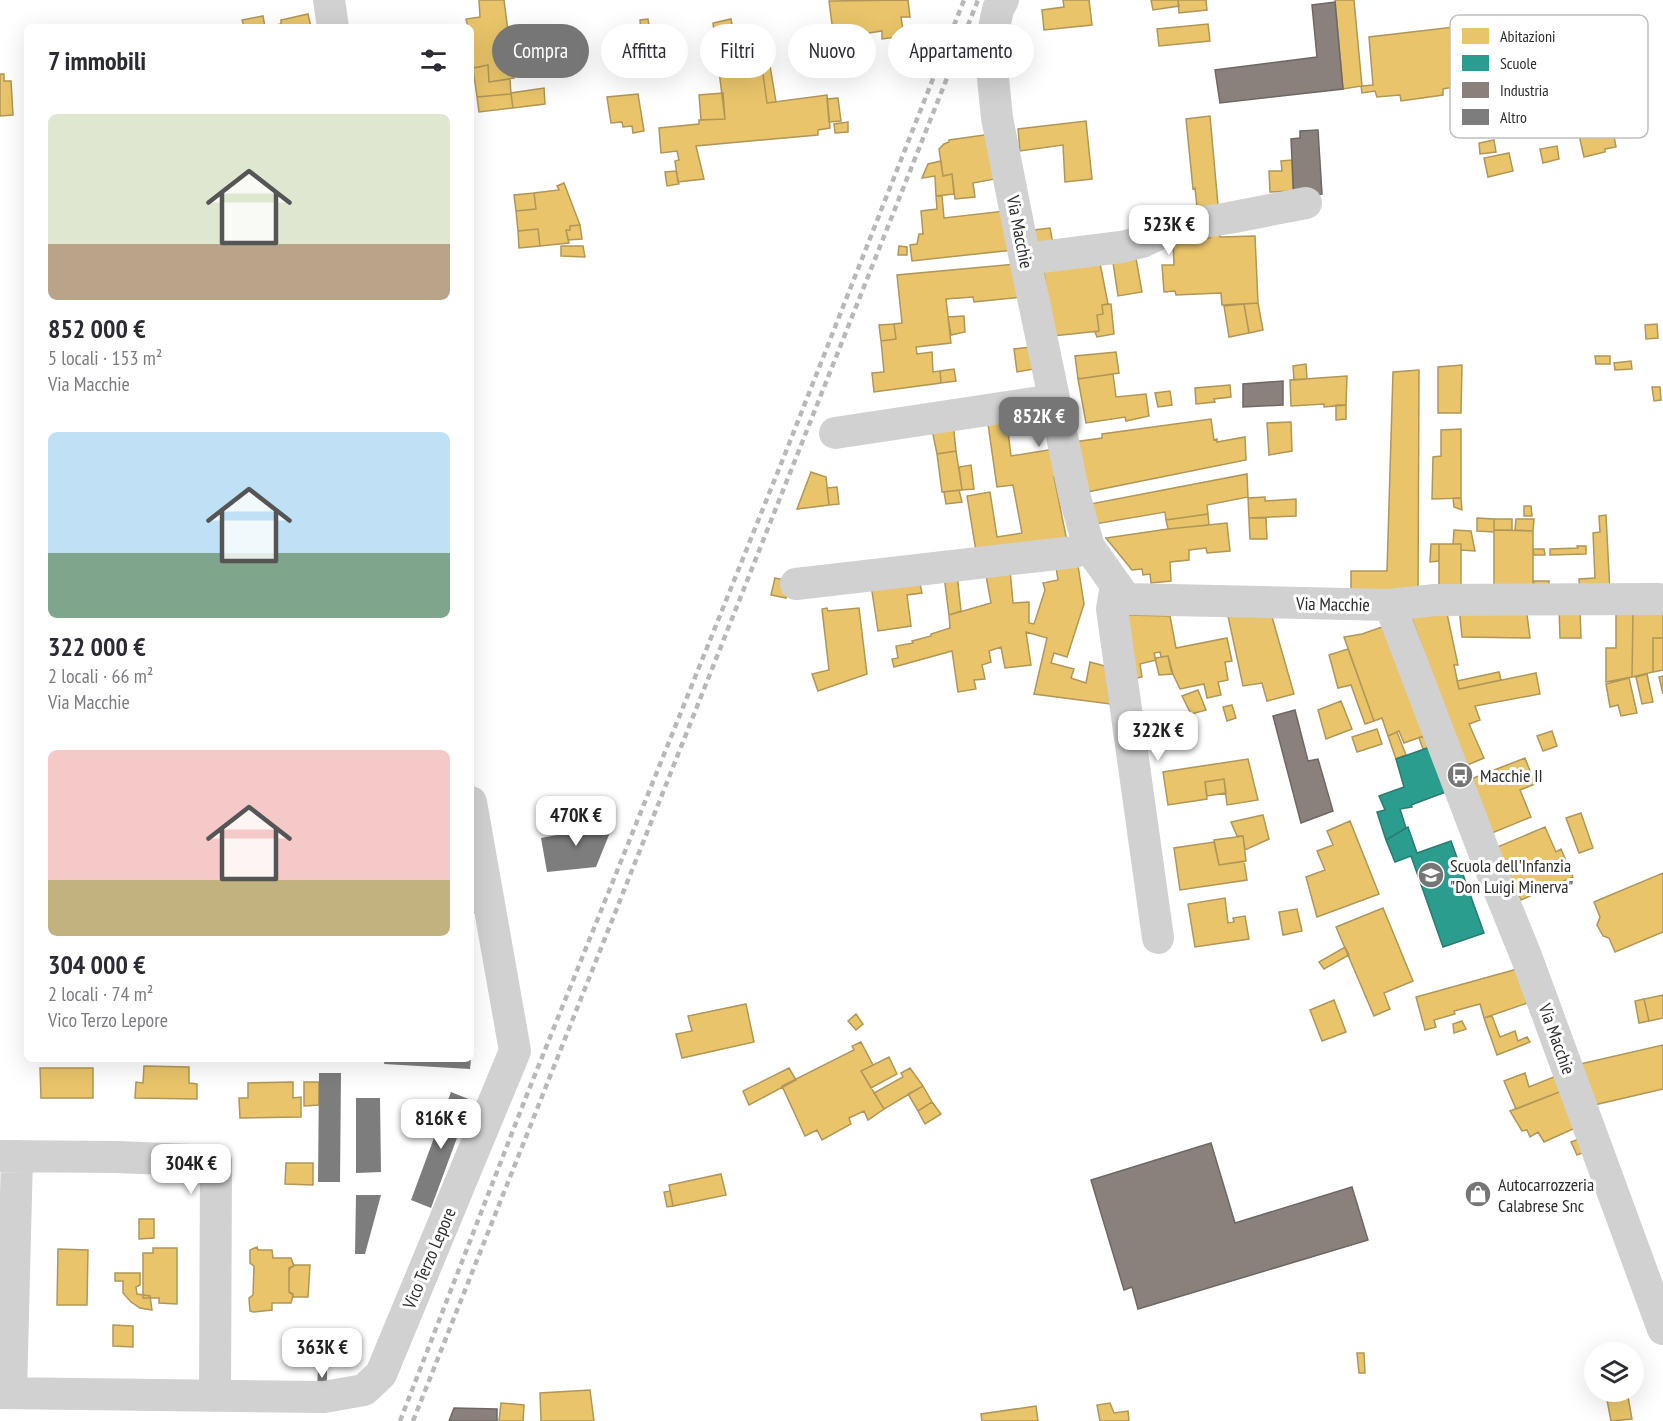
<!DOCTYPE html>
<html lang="it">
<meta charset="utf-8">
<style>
:root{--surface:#fff;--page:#f7f7f7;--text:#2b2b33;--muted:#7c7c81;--accent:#767676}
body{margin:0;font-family:"PT Sans Narrow",sans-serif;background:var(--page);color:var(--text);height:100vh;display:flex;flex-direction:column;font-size:22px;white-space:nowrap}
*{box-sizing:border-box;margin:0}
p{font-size:20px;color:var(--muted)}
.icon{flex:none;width:33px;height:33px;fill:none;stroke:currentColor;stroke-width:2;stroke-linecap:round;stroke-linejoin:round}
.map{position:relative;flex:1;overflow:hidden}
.drawer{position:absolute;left:24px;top:24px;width:450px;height:1038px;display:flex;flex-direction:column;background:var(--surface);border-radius:9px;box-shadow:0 6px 24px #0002}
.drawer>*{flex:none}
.top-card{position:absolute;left:492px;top:24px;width:570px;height:54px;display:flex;gap:12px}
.fabs{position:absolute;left:1584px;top:1342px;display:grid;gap:12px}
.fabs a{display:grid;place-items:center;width:60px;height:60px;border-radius:50%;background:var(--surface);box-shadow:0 6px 24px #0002;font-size:30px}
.price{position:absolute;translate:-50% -51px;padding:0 14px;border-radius:12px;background:#fff;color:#222;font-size:20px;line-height:39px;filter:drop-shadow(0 2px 3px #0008)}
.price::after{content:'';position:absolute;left:50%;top:36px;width:18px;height:14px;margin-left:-9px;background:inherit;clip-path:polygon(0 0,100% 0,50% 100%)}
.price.active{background:var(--accent);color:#fff}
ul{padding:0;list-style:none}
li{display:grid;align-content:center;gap:12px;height:318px;padding:0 24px}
li span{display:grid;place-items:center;height:186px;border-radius:9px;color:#555}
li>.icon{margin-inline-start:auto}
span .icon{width:108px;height:108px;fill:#fffc;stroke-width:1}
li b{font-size:26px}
h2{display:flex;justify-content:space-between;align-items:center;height:72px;padding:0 24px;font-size:26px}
.tag{padding:0 21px;border-radius:27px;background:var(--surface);box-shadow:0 6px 24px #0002;font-size:21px;line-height:54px}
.tag.active{background:var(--accent);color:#fff}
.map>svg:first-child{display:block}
.homes{fill:#e9c46a;stroke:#b09657;stroke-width:1.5}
.schools{fill:#2a9d8f;stroke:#2b7b71;stroke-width:1.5}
.industry{fill:#8a817c;stroke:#6e6864;stroke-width:1.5}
.building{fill:#7d7d7d}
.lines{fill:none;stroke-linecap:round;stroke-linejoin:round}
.minor{stroke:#d1d1d1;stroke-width:32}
.rail{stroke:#b8b8b8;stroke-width:4.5;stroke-dasharray:6 4.5;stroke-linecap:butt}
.labels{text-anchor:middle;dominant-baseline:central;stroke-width:6;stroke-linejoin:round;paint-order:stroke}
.street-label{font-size:18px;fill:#2c2c2c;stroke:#fff}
.poi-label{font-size:18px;fill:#2c2c2c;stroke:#fff;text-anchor:start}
.key{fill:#fff;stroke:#c0c0c0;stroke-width:1.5}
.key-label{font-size:16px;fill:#2c2c2c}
</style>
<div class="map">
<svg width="1663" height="1421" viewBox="0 0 1663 1421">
<rect width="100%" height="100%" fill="#fff"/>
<path class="homes" d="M479 0H504L514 78 489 82 488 65 473 68 471 27H468L466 19 480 17Z
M908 0 910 17H901L904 36 882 39V31L850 36 849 30 833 32 829 1Z
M1063 0H1089L1092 25 1044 30 1042 10 1064 7Z
M1151 0H1178L1179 6 1153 10Z
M1178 0H1206L1207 10 1179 13Z
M1335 0H1354L1362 86 1373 85 1369 37 1454 27 1459 73 1452 74 1454 87 1443 89V95L1401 101 1400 95 1377 97 1375 91 1362 93 1361 86 1343 89Z
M308 14 311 27H265L281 24V20Z
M263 16 265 27H244L242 20Z
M648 19 650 33 641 34 640 20Z
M731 19 735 42 746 41 750 62 761 60 767 103 827 95 830 128 818 130V135L696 146 704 179 678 182 675 161 679 160 677 151 661 153 659 128 699 124V120L725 119 713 23Z
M1208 24 1210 41 1159 46 1157 29Z
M745 26 746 41 735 42 733 28Z
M833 32 835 46 818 49 816 35Z
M766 41 776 102 767 103 761 60 750 62 747 44Z
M835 46 839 69 821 72 818 49Z
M488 65 489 82 510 79 511 94 477 97 473 68Z
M0 74H4V81H11L13 115 0 116Z
M544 88 545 104 513 108 511 93Z
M723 93 725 119 701 120 699 95Z
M511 94 513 108 479 112 477 97Z
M638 94 644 131 633 133 632 126 623 127 622 122 611 123 607 97Z
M838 98 841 121 829 122 827 99Z
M1210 116 1219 216 1198 217 1195 188 1193 189 1186 119Z
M1086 121 1092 179 1065 182 1063 145 1020 151 1018 129Z
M848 122V132L835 133 834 124Z
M1600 130 1601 134 1613 131 1616 147 1605 149V152L1584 157 1579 135Z
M991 134 995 179 973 183 975 197 955 199 952 174 943 176 939 149 944 144 949 142V140Z
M1494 140 1496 152 1480 154 1479 143Z
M1557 146 1559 159 1543 163 1540 149Z
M1509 153 1513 171 1488 177 1484 158Z
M1292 160 1293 191 1270 192 1269 171H1282L1281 161Z
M941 161 943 176 952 174 954 194 936 196 935 176 922 178 928 164Z
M676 171 679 184 667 186 665 172Z
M564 183 580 225 570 226V230H566L569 243 540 246 538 229 518 231 516 211 536 209 534 193 559 190 557 186Z
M534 193 536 209 516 211 514 195Z
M936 196H942L944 218 1005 211 1013 250 912 261 910 245 917 244 919 234H923L921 211 937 209Z
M580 225 582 239 568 240 566 230H570V226Z
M1050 228 1054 249 1039 251 1034 230Z
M538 229 540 246 519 248 518 231Z
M1210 230H1219L1220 237 1255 236 1258 303 1222 305 1221 293 1176 295 1175 291 1164 292 1162 265H1174L1173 240 1210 238Z
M561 246H583L585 257 561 256Z
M899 246 907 247V255H898Z
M1135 253 1142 292 1118 296 1112 256Z
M1099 258 1108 304 1102 305 1103 314 1097 315 1099 331 1053 336 1043 265Z
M1016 264 1022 297 974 302 973 297 946 299 951 343 916 347 917 354 932 352 933 372 940 371 941 383 874 392 872 373 884 372 881 341 896 339 894 324 902 323 897 275Z
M1258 303 1263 330 1249 333 1244 304Z
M1111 304 1114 334 1097 337 1095 332 1099 331 1097 315 1103 314 1102 305Z
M1244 304 1249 333 1229 337 1224 306Z
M964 316 965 332 951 335 948 317Z
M894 324 896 339 881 341 879 325Z
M1657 324 1658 338 1646 339 1645 325Z
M1030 347 1034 369 1017 372 1014 349Z
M1116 352 1119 373 1078 379 1075 356Z
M1595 356H1610V364H1596Z
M1631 361 1632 369 1615 370 1614 363Z
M1306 364 1307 379 1294 380 1293 366Z
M1462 365 1461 413H1438V367Z
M954 369 956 381 941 383 940 371Z
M1419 370 1418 596 1351 595V571H1387L1393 372Z
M1113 374 1116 397 1146 394 1149 416 1126 421 1125 417 1086 423 1078 379Z
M1347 376 1346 405 1324 407V404L1291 406 1290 380Z
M1230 385 1231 397 1214 399 1215 402 1196 404 1195 388Z
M1652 387H1660L1661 400 1654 401Z
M1170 391 1172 405 1158 407 1155 393Z
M1336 405H1346V419L1336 420Z
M1006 415 1011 456 1054 449 1059 476 1054 477 1068 546 977 557 967 496 990 492 997 537 1022 533 1013 485 997 487 987 417Z
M1211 419 1214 440 1217 439V442L1245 437 1246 460 1082 493 1074 442 1102 438V434Z
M953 422 956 451 937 454 931 425Z
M1291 422 1292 451 1269 455 1267 423Z
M1461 429V498L1432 499 1433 457 1441 456V430Z
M956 451 962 490 942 492 937 454Z
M971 465 974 489 962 490 959 467Z
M811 472 826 477 829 505 797 509Z
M1247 474 1248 497 1207 505 1208 514 1166 520 1165 512 1089 525 1085 505Z
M837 487 839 504 829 505 827 488Z
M959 490 962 502 946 504 944 492Z
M1265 497V501L1296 499V516L1249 518 1248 498Z
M1453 498H1461L1462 510 1454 507Z
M1524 506H1531L1532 516H1524Z
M1208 514 1209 525 1168 529 1166 520Z
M1606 515 1610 593 1580 594 1579 579 1595 578 1593 533 1600 532 1599 516Z
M1249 518H1266L1267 539H1250Z
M1477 518 1494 519V532L1477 531Z
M1494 519H1512V530H1494Z
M1516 519H1534L1533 531 1515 530Z
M1227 523 1230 551 1207 553 1206 548 1189 550V560L1170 562 1171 581 1151 583 1150 574 1143 575 1142 569 1132 570 1106 538 1168 529Z
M1454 530 1471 531 1475 551 1461 550V544H1453Z
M1494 530 1533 531V594H1494Z
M1431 544H1439V561L1430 562Z
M1439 544H1461V594H1439Z
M1577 546H1586V554L1550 555V549L1578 548Z
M1533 549H1544L1545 555H1534Z
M1077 559 1084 604 1067 657 1054 653 1051 663 1074 669 1071 678 1086 683 1090 662 1105 666 1110 704 1034 694 1047 638 1026 632 1031 665 1005 668 1001 647 989 651 991 662 982 665 985 679 974 680 976 689 958 692 952 651 894 667 892 659 898 658 896 646 913 643 912 641 931 636V634L950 628 949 615 991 603 985 570H1010L1013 603 1029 602V623L1034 624 1045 590 1043 583 1058 580 1055 561Z
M957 574 961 611 949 615 944 576Z
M775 578 790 581 786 598 771 595Z
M919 579 922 593 907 595 911 626 878 631 871 585Z
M1534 581H1549V594H1533Z
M1459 607H1526L1530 638 1462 637Z
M827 608 828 611 859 608 867 674 818 691 812 674 829 670 822 609Z
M1559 608H1580L1581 638H1560Z
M1446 609 1458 665H1454L1459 689 1536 673 1540 694 1475 706 1480 720 1469 724 1484 758 1465 766 1411 616Z
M1663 610V638H1653V672L1632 677 1633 612Z
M1616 612H1633L1632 677 1606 682V648H1616Z
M1126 615 1170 616 1176 648 1227 638 1232 661 1225 662 1228 680 1218 682 1221 695 1207 698 1204 684 1180 689 1171 670 1168 656 1161 657 1160 652 1154 653 1156 660 1140 664 1142 677 1132 679Z
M1228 616 1272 617 1294 694 1267 701 1262 683 1243 686Z
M1388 625 1429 734 1404 743 1399 731 1388 736 1382 718 1374 721 1344 637 1362 634Z
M1653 638H1663V670L1653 672Z
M1348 649 1374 721 1365 724 1351 685 1338 688 1329 655Z
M1168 656 1173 674 1159 675 1155 658Z
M1499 672 1501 680 1459 689 1457 681Z
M1647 674 1653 702 1642 704 1636 677Z
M1663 676V694L1659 677Z
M1629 678 1637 713 1621 716 1618 705 1610 707 1606 684Z
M1198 690 1206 710 1191 714 1182 696Z
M1341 701 1352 729 1326 739 1318 710Z
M1232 705 1236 718 1227 721 1223 707Z
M1377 729 1382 744 1357 752 1352 737Z
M1552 731 1557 746 1543 751 1537 736Z
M1397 732 1406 755 1396 759 1388 736Z
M1424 736 1428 748 1423 749 1419 738Z
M1525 758 1535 784 1520 790 1531 817 1492 833 1471 779Z
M1248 759 1258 800 1227 805 1224 779 1205 782 1207 799 1168 805 1163 772Z
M1224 779 1226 793 1207 796 1205 782Z
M1581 813 1593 848 1579 853 1566 818Z
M1263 815 1269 839 1245 850 1243 836H1237L1231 822Z
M1350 821 1379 894 1317 917 1306 877 1325 870 1317 851 1333 845 1327 831Z
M1545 827 1556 852 1561 849 1573 877 1521 900 1508 872 1495 848Z
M1243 836 1246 861 1219 865 1214 840Z
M1214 842 1219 865 1244 861 1247 880 1180 890 1174 848Z
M1663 873V932L1615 952 1609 938 1603 936 1597 925 1600 917 1594 902Z
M1225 898 1228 923 1234 922 1233 918 1245 916 1249 939 1195 947 1188 904Z
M1383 908 1413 981 1384 993 1390 1009 1374 1016 1336 927Z
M1297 909 1302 931 1283 935 1279 912Z
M1345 947 1349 955 1324 969 1319 962Z
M1521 968 1533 1001 1484 1018 1480 1004 1454 1011 1455 1014 1434 1020 1436 1027 1425 1030 1416 997Z
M1663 995V1018L1649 1021 1644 999Z
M1644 999 1649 1021 1639 1023 1635 1001Z
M1334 1000 1346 1032 1322 1041 1310 1010Z
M746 1004 754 1042 682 1058 676 1034 692 1031 688 1016Z
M856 1014 863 1024 856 1030 848 1021Z
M1492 1016 1500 1037 1515 1031 1518 1041 1527 1037 1530 1042 1497 1055 1484 1018Z
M1462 1021 1466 1029 1454 1033 1453 1024Z
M861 1042 873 1065 861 1071 884 1109 868 1120 864 1111 849 1118 851 1124 822 1140 817 1130 805 1136 782 1086 854 1050 852 1046Z
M1663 1045V1089L1594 1105 1580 1064Z
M889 1057 897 1074 871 1088 861 1071Z
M144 1066 189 1067V1083L197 1084V1099L135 1098 136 1082 143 1083Z
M40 1068H93V1098H41Z
M789 1068 796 1080 749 1105 743 1091Z
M910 1068 923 1086 884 1109 874 1093 903 1077 901 1073Z
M1525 1073 1529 1087 1561 1074 1562 1091 1516 1109 1504 1081Z
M293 1082V1098L301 1097V1117L240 1118 239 1098H248V1083Z
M304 1082H319V1105L304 1106Z
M923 1086 932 1102 918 1111 908 1094Z
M1562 1091 1575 1128 1544 1142 1538 1132 1530 1137 1527 1130 1522 1131 1510 1111Z
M932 1102 941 1114 925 1124 918 1111Z
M1585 1137 1590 1150 1577 1155 1571 1142Z
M286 1163H313V1185L285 1184Z
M721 1174 726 1195 673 1206 669 1185Z
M670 1191 673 1206 667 1207 664 1192Z
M139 1219H154V1238L139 1239Z
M257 1247 258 1250H272L273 1258H291L294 1266 290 1268 289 1272V1292L293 1295 291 1303H272V1310L253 1312 250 1311 249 1298 253 1295 254 1266 250 1263V1250Z
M153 1248H177V1304L159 1303V1298H143V1253H153Z
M58 1249 88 1250 87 1305H57Z
M295 1265H310L308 1297H293V1294L289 1292V1268Z
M115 1273H140V1285L136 1287 137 1294 150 1296 152 1310 140 1308 131 1302 123 1293V1281H115Z
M113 1325 133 1326V1347L113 1346Z
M1357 1353H1364L1365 1373H1359Z
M590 1390 594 1421H541L540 1393Z
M1628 1397 1632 1419 1611 1421 1607 1400Z
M501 1403 524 1405 523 1421H499Z
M1110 1403 1114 1413 1128 1411 1129 1421H1100L1097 1405Z
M1036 1406 1038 1421H982L981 1414Z"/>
<path class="schools" d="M1433 746 1451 790 1411 805 1412 807 1400 809 1406 828 1386 840 1377 812 1385 810 1379 796 1404 787 1396 759Z
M1408 827 1417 853 1451 841 1484 933 1443 947 1411 856 1395 862 1386 840Z"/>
<path class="industry" d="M1335 2 1343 89 1220 103 1215 70 1317 57 1312 5Z
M1318 130 1322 194 1294 201 1291 139 1300 138V131Z
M1283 381V405L1243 407V384Z
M1295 710 1308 761 1318 759 1333 811 1301 823 1273 716Z
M1211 1143 1235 1223 1352 1187 1368 1240 1138 1309 1132 1287 1124 1290 1091 1180Z
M454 1408 497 1409V1421H449Z"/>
<path class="building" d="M615 820 596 867 547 872 541 838 557 835 556 831Z
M471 892 483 911 471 914Z
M385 1059H471L470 1069 384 1064Z
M319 1073H341L340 1182H318Z
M451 1092 471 1100 431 1208 411 1200Z
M356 1098H380L381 1172 356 1173Z
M356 1195H381L365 1254H355Z
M318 1371H327V1386H317Z"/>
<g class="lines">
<path class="minor" d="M329 0 333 27
M1003 0 998 9 990 48 997 118 1025 259 1074 494 1089 547 1126 599 1390 605 1435 600 1659 599
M1025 259 1121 247 1142 242 1176 226 1229 218 1306 203
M835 433 1054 400
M796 584 1074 552 1089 547
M1116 585 1112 609 1158 938
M1390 605 1487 860 1526 956 1663 1329
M0 1156 116 1157 216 1161 215 1396
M0 1393 324 1397 364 1390 381 1374 515 1051 471 802
M11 1393 17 1156"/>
<path class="rail" d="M400 1421 526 1097 785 454 964 0
M413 1421 978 0"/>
</g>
<defs>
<symbol id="bus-disc" viewBox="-11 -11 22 22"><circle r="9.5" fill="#767676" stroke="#fff"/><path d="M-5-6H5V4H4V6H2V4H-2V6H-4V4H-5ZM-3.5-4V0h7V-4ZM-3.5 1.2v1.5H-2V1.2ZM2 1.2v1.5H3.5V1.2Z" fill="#fff"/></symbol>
<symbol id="school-disc" viewBox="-11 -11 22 22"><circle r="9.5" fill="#767676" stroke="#fff"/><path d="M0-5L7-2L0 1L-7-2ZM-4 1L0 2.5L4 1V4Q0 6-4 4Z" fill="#fff"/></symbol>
<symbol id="shop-disc" viewBox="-11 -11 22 22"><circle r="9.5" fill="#767676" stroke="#fff"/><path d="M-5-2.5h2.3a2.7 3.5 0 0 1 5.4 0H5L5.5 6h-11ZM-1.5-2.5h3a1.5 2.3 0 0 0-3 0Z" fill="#fff"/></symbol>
</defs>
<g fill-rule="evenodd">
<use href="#bus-disc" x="1445" y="760" width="30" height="30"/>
<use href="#school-disc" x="1416" y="860" width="30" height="30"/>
<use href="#shop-disc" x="1463" y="1179" width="30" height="30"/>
</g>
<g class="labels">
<g class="street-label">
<text transform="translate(1020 232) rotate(79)">Via Macchie</text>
<text transform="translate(1333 604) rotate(1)">Via Macchie</text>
<text transform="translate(1557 1039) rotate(70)">Via Macchie</text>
<text transform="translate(429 1258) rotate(-67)">Vico Terzo Lepore</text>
</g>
<g class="poi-label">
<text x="1480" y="775">Macchie II</text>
<text x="1450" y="865">Scuola dell'Infanzia<tspan x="1450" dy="21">"Don Luigi Minerva"</tspan></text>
<text x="1498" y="1184">Autocarrozzeria<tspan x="1498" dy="21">Calabrese Snc</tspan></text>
</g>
</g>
<rect x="1450" y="15" width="198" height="123" rx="9" class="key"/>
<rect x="1462" y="28" width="27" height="16" fill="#e9c46a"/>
<rect x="1462" y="55" width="27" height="16" fill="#2a9d8f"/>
<rect x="1462" y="82" width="27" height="16" fill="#8a817c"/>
<rect x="1462" y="109" width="27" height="16" fill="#7d7d7d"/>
<g class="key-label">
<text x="1500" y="42">Abitazioni</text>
<text x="1500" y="69">Scuole</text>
<text x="1500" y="96">Industria</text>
<text x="1500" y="123">Altro</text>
</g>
</svg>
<div class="fabs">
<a><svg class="icon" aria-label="layers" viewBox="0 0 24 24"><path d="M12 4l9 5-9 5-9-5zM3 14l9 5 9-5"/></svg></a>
</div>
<b class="price" style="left:1169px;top:256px">523K €</b>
<b class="price active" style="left:1039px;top:448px">852K €</b>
<b class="price" style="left:1158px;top:762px">322K €</b>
<b class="price" style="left:576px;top:847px">470K €</b>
<b class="price" style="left:441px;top:1150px">816K €</b>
<b class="price" style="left:191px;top:1195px">304K €</b>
<b class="price" style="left:322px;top:1379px">363K €</b>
<div class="top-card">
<a class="tag active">Compra</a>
<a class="tag">Affitta</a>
<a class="tag">Filtri</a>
<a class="tag">Nuovo</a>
<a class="tag">Appartamento</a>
</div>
<section class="drawer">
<h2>7 immobili<svg class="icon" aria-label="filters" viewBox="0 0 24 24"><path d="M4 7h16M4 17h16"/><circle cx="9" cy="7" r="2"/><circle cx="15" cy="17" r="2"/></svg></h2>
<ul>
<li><span style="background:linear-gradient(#dfe7d0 70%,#b9a48a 0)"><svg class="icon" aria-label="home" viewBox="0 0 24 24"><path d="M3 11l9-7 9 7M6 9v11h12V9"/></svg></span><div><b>852 000 €</b><p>5 locali · 153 m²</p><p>Via Macchie</p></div></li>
<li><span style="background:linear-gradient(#bfe0f5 65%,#7fa58c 0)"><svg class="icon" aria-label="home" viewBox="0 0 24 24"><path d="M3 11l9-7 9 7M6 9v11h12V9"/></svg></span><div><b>322 000 €</b><p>2 locali · 66 m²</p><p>Via Macchie</p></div></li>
<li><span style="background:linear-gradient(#f6c9c9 70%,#c2b280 0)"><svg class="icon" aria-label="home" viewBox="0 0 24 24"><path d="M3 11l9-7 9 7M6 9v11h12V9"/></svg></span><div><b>304 000 €</b><p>2 locali · 74 m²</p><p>Vico Terzo Lepore</p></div></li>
</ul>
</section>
</div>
